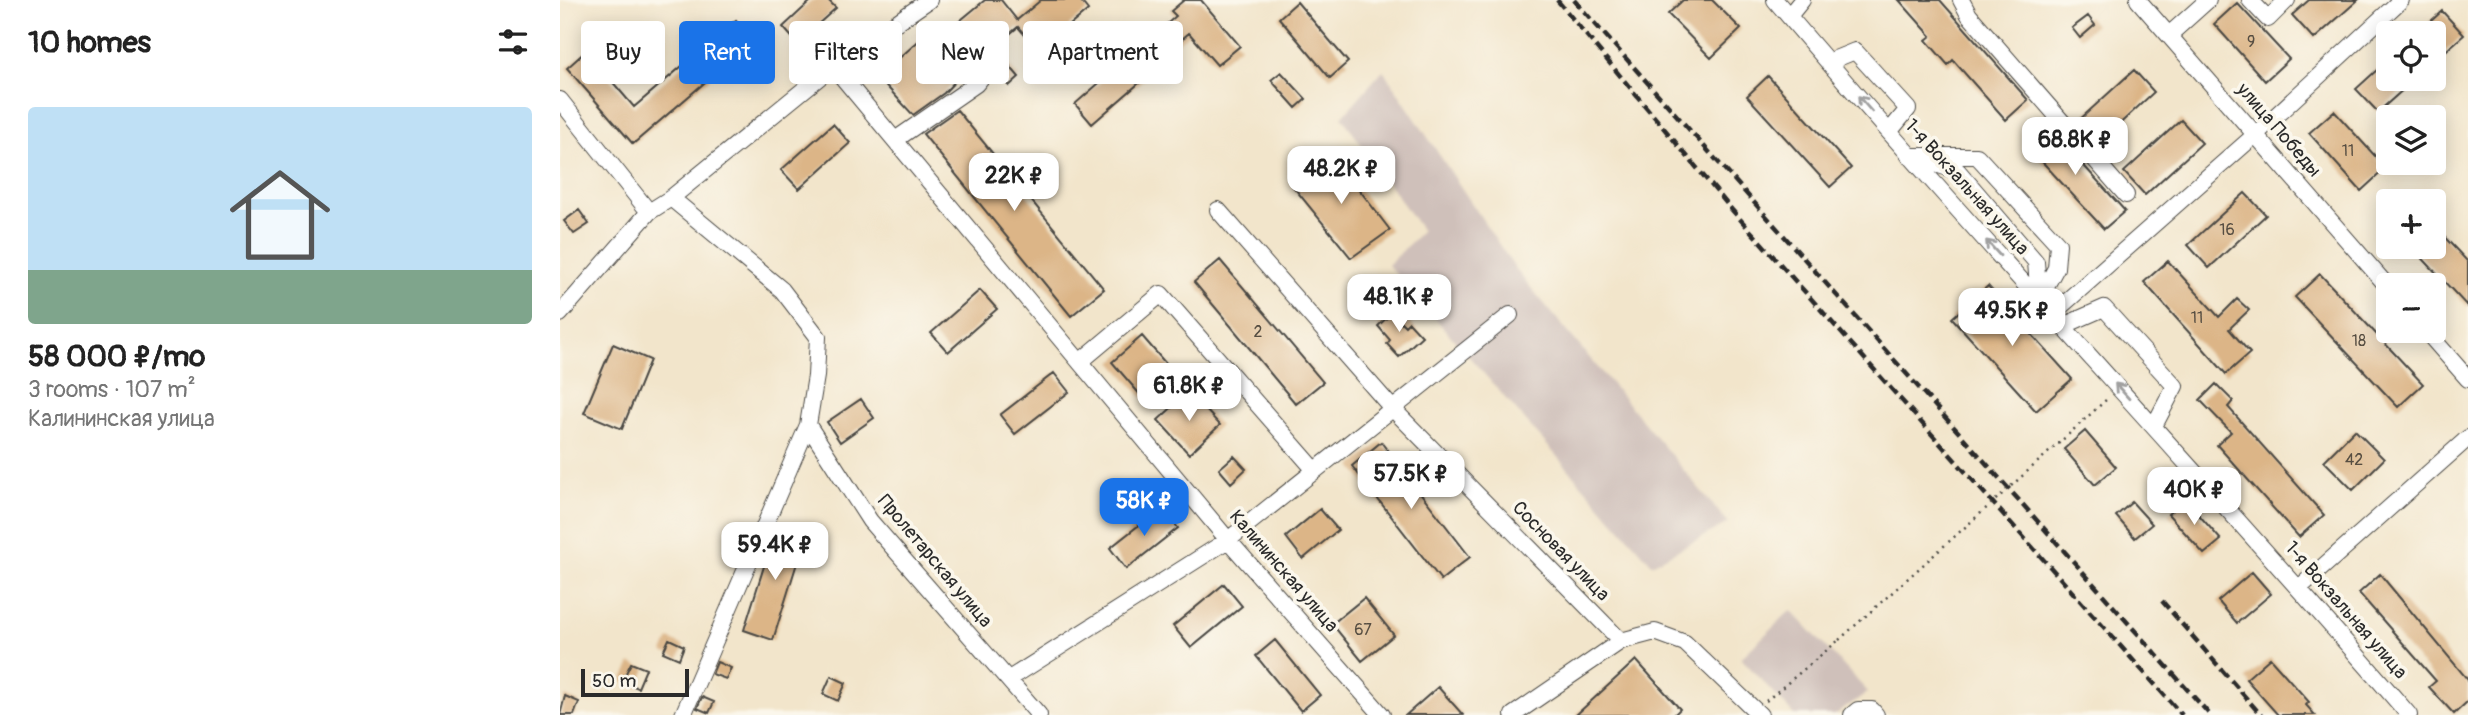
<!DOCTYPE html>
<meta charset="utf-8">
<style>
:root{--surface:#fff;--page:#f2f2f2;--text:#222;--muted:#767676;--line:#e0e0e0;--accent:#1a73e8}
body{margin:0;font-family:Pangolin,sans-serif;background:var(--page);color:var(--text);height:100vh;display:flex;flex-direction:column;font-size:26px;white-space:nowrap}
*{box-sizing:border-box;margin:0}
p{font-size:23px;color:var(--muted)}
.icon{flex:none;width:38px;height:38px;fill:none;stroke:currentColor;stroke-width:2;stroke-linecap:round;stroke-linejoin:round}
.map{position:relative;flex:1;overflow:hidden}
.panel{display:flex;flex-direction:column;background:var(--surface);width:560px}
.panel>*{flex:none}
.guide{position:absolute;left:21px;top:21px;width:665px;height:63px;display:flex;gap:14px}
.fabs{position:absolute;left:1816px;top:21px;display:grid;gap:14px}
.fabs a{display:grid;place-items:center;width:70px;height:70px;border-radius:7px;background:var(--surface);box-shadow:0 4px 18px #0003;font-size:35px}
.scale{position:absolute;left:21px;bottom:18px;width:108px;box-sizing:border-box;padding-left:7px;border:4px solid #2b2b2b;border-top:0;font-size:19px;line-height:24px;white-space:nowrap;color:#2b2b2b;-webkit-text-stroke:5px #fbf7ec;paint-order:stroke}
.price{position:absolute;translate:-50% -60px;padding:0 16px;border-radius:14px;background:#fff;color:#222;font-size:23px;line-height:46px;filter:drop-shadow(0 2px 4px #0008)}
.price::after{content:'';position:absolute;left:50%;top:42px;width:21px;height:16px;margin-left:-10px;background:inherit;clip-path:polygon(0 0,100% 0,50% 100%)}
.price.active{background:var(--accent);color:#fff}
ul{padding:0;list-style:none}
li{display:grid;align-content:center;gap:14px;height:371px;padding:0 28px}
li+li{border-top:2px solid var(--line)}
li span{display:grid;place-items:center;height:217px;border-radius:7px;color:#555}
li>.icon{margin-inline-start:auto}
span .icon{width:126px;height:126px;fill:#fffc;stroke-width:1}
li b{font-size:30px}
h2{display:flex;justify-content:space-between;align-items:center;height:84px;padding:0 28px;font-size:30px}
.tag{padding:0 24px;border-radius:7px;background:var(--surface);box-shadow:0 4px 18px #0003;font-size:24px;line-height:63px}
.tag.active{background:var(--accent);color:#fff}
main{display:flex;flex:1;min-height:0}
.map>svg:first-child{display:block}
.industrial{fill:#cfc0ba}
.building{fill:#dcb587}
.lines{fill:none;stroke-linecap:round;stroke-linejoin:round}
.minor-casing{stroke:#494743;stroke-width:18}
.path{stroke:#494743;stroke-width:2.5;stroke-dasharray:2 5;stroke-linecap:butt}
.minor{stroke:#fff;stroke-width:16}
.rail{stroke:#2b2b2b;stroke-width:4.5;stroke-dasharray:10 5;stroke-linecap:butt}
.path-bridge{stroke:#494743;stroke-width:2.5;stroke-dasharray:2 5;stroke-linecap:butt}
.oneway{stroke:#a0a0a0}
.labels{text-anchor:middle;dominant-baseline:central;stroke-width:7;stroke-linejoin:round;paint-order:stroke}
.number-label{font-size:16px;fill:#574e42}
.street-label{font-size:19px;fill:#2b2b2b;stroke:#fbf7ec}
</style>
<main>
<section class="panel">
<h2>10 homes<svg class="icon" aria-label="filters" viewBox="0 0 24 24"><path d="M4 7h16M4 17h16"/><circle cx="9" cy="7" r="2"/><circle cx="15" cy="17" r="2"/></svg></h2>
<ul>
<li><span style="background:linear-gradient(#bfe0f5 75%,#7fa58c 0)"><svg class="icon" aria-label="home" viewBox="0 0 24 24"><path d="M3 11l9-7 9 7M6 9v11h12V9"/></svg></span><div><b>58 000 ₽/mo</b><p>3 rooms · 107 m²</p><p>Калининская улица</p></div></li>
</ul>
</section>
<div class="map">
<svg width="1908" height="715" viewBox="0 0 1908 715">
<rect width="100%" height="100%" fill="#fbf7ec"/>
<filter id="ink" filterUnits="userSpaceOnUse"><feTurbulence type="fractalNoise" baseFrequency=".0143" numOctaves="2"/><feDisplacementMap in="SourceGraphic" scale="14" xChannelSelector="R" yChannelSelector="G"/><feConvolveMatrix kernelMatrix="1 2 1 2 8 2 1 2 1" color-interpolation-filters="sRGB"/></filter>
<filter id="wash" filterUnits="userSpaceOnUse"><feTurbulence type="fractalNoise" baseFrequency=".00686" numOctaves="4" result="noise"/><feDisplacementMap in="SourceGraphic" scale="28" xChannelSelector="R" yChannelSelector="G"/><feGaussianBlur stdDeviation="1.57" result="paint"/><feColorMatrix in="noise" values="0 0 0 0 0 0 0 0 0 0 0 0 0 0 0 0 0 1.4 0 .05"/><feComposite in="paint" operator="in"/></filter>
<g filter="url(#wash)">
<rect width="100%" height="100%" fill="#f2e5cb"/>
<path class="industrial" d="M823 70 956 270 1168 523 1092 564 828 265 862 231 782 117Z
M1231 610 1308 692 1275 715H1234L1181 658Z"/>
<g id="blocks">
<path class="building" d="M252 0H268L276 8 237 43 223 27Z
M425 0H441L457 20 481 0H520L528 10 479 51 458 27 402 74 384 93 353 115 318 77 364 36 372 44Z
M624 0H641L680 46 657 65 629 33 598 60 601 64 532 124 515 104 616 16 611 11Z
M1123 0H1152L1181 29 1151 58 1108 14Z
M1339 0H1380L1468 100 1446 120 1393 60 1388 65 1366 40 1371 36Z
M1749 0H1798L1754 39 1732 15Z
M737 2 788 62 770 78 719 18Z
M1677 3 1729 59 1705 81 1654 24Z
M1882 11 1904 35 1874 61V33H1858Z
M1528 16 1535 25 1520 38 1512 28Z
M176 20 193 41 73 144 7 68 26 51 74 107Z
M1829 59V79H1855L1818 112 1796 89Z
M447 63 459 77 449 86 438 74Z
M1574 70 1594 92 1538 144 1517 122Z
M721 72 746 99 736 108 711 80Z
M1208 76 1291 168 1270 187 1187 96Z
M397 110 544 289 511 316 363 134Z
M1774 111 1826 168 1801 191 1749 133Z
M1621 120 1642 143 1585 195 1564 172Z
M273 124 290 143 239 189 221 170Z
M1486 124 1565 211 1544 229 1465 143Z
M772 154 830 230 791 258 731 184Z
M1685 193 1706 215 1649 268 1628 245Z
M19 210 29 224 14 234 4 221Z
M1874 226 1908 262V307L1852 247H1874Z
M660 260 763 382 736 404 634 282Z
M1608 261 1659 317 1677 299 1689 310 1669 329 1690 353 1666 374 1584 282Z
M1760 274 1863 384 1838 407 1735 297Z
M1428 286 1512 379 1476 411 1392 318Z
M420 290 437 309 388 352 371 333Z
M832 313 845 326 849 322 862 336 839 357 827 344 830 340 818 326Z
M582 336 613 372 583 398 552 362Z
M53 344 90 360 62 429 24 413Z
M494 373 509 392 455 434 440 415Z
M1656 384 1673 401 1668 407 1764 515 1739 537 1657 445 1671 432 1640 400Z
M629 392 660 425 629 454 598 420Z
M301 399 314 418 280 442 267 422Z
M1795 430 1824 459 1793 490 1764 461Z
M1525 431 1556 467 1535 485 1504 449Z
M821 442 910 557 881 580 792 466Z
M674 456 686 469 671 483 659 469Z
M1625 499 1661 540 1644 554 1608 514Z
M1572 502 1592 524 1575 538 1556 516Z
M602 507 618 528 566 569 550 548Z
M760 509 778 530 743 559 726 537Z
M217 525 246 534 213 640 184 630Z
M1692 572 1711 594 1677 623 1658 601Z
M1820 574 1908 680V701L1894 714 1869 687 1876 681 1799 593Z
M664 584 682 606 631 648 613 626Z
M804 598 834 635 802 661 772 624Z
M109 639 124 646 119 659 103 652Z
M715 640 760 695 741 711 696 656Z
M1710 658 1749 702 1746 705 1755 715H1718L1686 679Z
M1076 660 1120 709 1114 715H1016Z
M157 662 171 668 166 679 152 674Z
M71 663 86 669 78 688 62 681Z
M271 676 286 683 278 701 263 694Z
M878 687 903 715H846Z
M5 696 19 702 14 715H0Z
M142 697 154 702 149 713 137 708Z"/>
</g>
</g>
<g filter="url(#ink)">
<use href="#blocks" fill-opacity="0" stroke="#494743" stroke-width="2"/>
<g class="lines">
<defs>
<path id="minor" d="M1215 0C1421 243 1641 473 1849 715
M1401 0 1409 15 1566 195
M1578 0 1829 288
M1690 0 1708 19 1727 0
M1229 16 1242 0
M1609 35 1648 0
M1268 62 1295 51 1348 109 1329 132
M273 66 668 540 822 715
M0 100 89 212
M335 140 416 84 440 55
M1349 156H1417L1498 244 1496 268 1479 299
M1363 160 1398 171 1476 262 1479 299
M111 198 222 290 258 337 256 376 248 425 310 521 479 715
M658 210 831 407 1061 641
M0 314 89 212 111 198 273 66 369 0
M1492 314 1695 135 1841 0
M1503 326 1544 308 1615 386 1594 426
M1866 331 1908 379
M521 361 601 294 754 469
M1739 588 1908 438
M449 679 668 540 950 315
M123 715 248 425
M953 715 1061 641 1095 632 1125 643 1200 715
M1292 715 1298 710H1312L1316 715"/>
</defs>
<use href="#minor" class="minor-casing"/>
<path class="path" d="M1467 327 1477 320
M1498 444 1547 399
M1206 701 1279 640"/>
<use href="#minor" class="minor"/>
<path class="rail" d="M997 0 1172 210 1622 715
M1014 0 1650 715
M1602 601 1701 715"/>
<path class="path-bridge" d="M1279 640 1498 444"/>
</g>
<defs><path id="oneway-shaft" d="M-6 0H5M1.5-3L5.5 0L1.5 3" fill="none" stroke-width="1.6" stroke-linecap="round" stroke-linejoin="round" transform="scale(1.75)"/></defs>
<g class="oneway">
<use href="#oneway-shaft" transform="translate(1305 104) rotate(-131)"/>
<use href="#oneway-shaft" transform="translate(1433 248) rotate(-132)"/>
<use href="#oneway-shaft" transform="translate(1562 391) rotate(-132)"/>
</g>
</g>
<g class="labels">
<g class="number-label">
<text x="1691" y="42">9</text>
<text x="1788" y="151">11</text>
<text x="1667" y="230">16</text>
<text x="1637" y="318">11</text>
<text x="698" y="332">2</text>
<text x="1799" y="341">18</text>
<text x="1794" y="460">42</text>
<text x="803" y="630">67</text>
</g>
<g class="street-label">
<text transform="translate(1719 130) rotate(49)">улица Победы</text>
<text transform="translate(1407 187) rotate(48)">1-я Вокзальная улица</text>
<text transform="translate(1001 551) rotate(46)">Сосновая улица</text>
<text transform="translate(375 561) rotate(50)">Пролетарская улица</text>
<text transform="translate(724 571) rotate(49)">Калининская улица</text>
<text transform="translate(1786 610) rotate(49)">1-я Вокзальная улица</text>
</g>
</g>
</svg>
<div class="fabs">
<a><svg class="icon" aria-label="locate" viewBox="0 0 24 24"><circle cx="12" cy="12" r="6"/><path d="M12 2v4M12 18v4M2 12h4M18 12h4"/></svg></a>
<a><svg class="icon" aria-label="layers" viewBox="0 0 24 24"><path d="M12 4l9 5-9 5-9-5zM3 14l9 5 9-5"/></svg></a>
<a>+</a>
<a>−</a>
</div>
<div class="scale">50 m</div>
<b class="price" style="left:1515px;top:177px">68.8K ₽</b>
<b class="price" style="left:781px;top:206px">48.2K ₽</b>
<b class="price" style="left:454px;top:213px">22K ₽</b>
<b class="price" style="left:839px;top:334px">48.1K ₽</b>
<b class="price" style="left:1452px;top:348px">49.5K ₽</b>
<b class="price" style="left:629px;top:423px">61.8K ₽</b>
<b class="price" style="left:851px;top:511px">57.5K ₽</b>
<b class="price" style="left:1634px;top:527px">40K ₽</b>
<b class="price active" style="left:584px;top:538px">58K ₽</b>
<b class="price" style="left:215px;top:582px">59.4K ₽</b>
<div class="guide">
<a class="tag">Buy</a>
<a class="tag active">Rent</a>
<a class="tag">Filters</a>
<a class="tag">New</a>
<a class="tag">Apartment</a>
</div>
</div>
</main>
